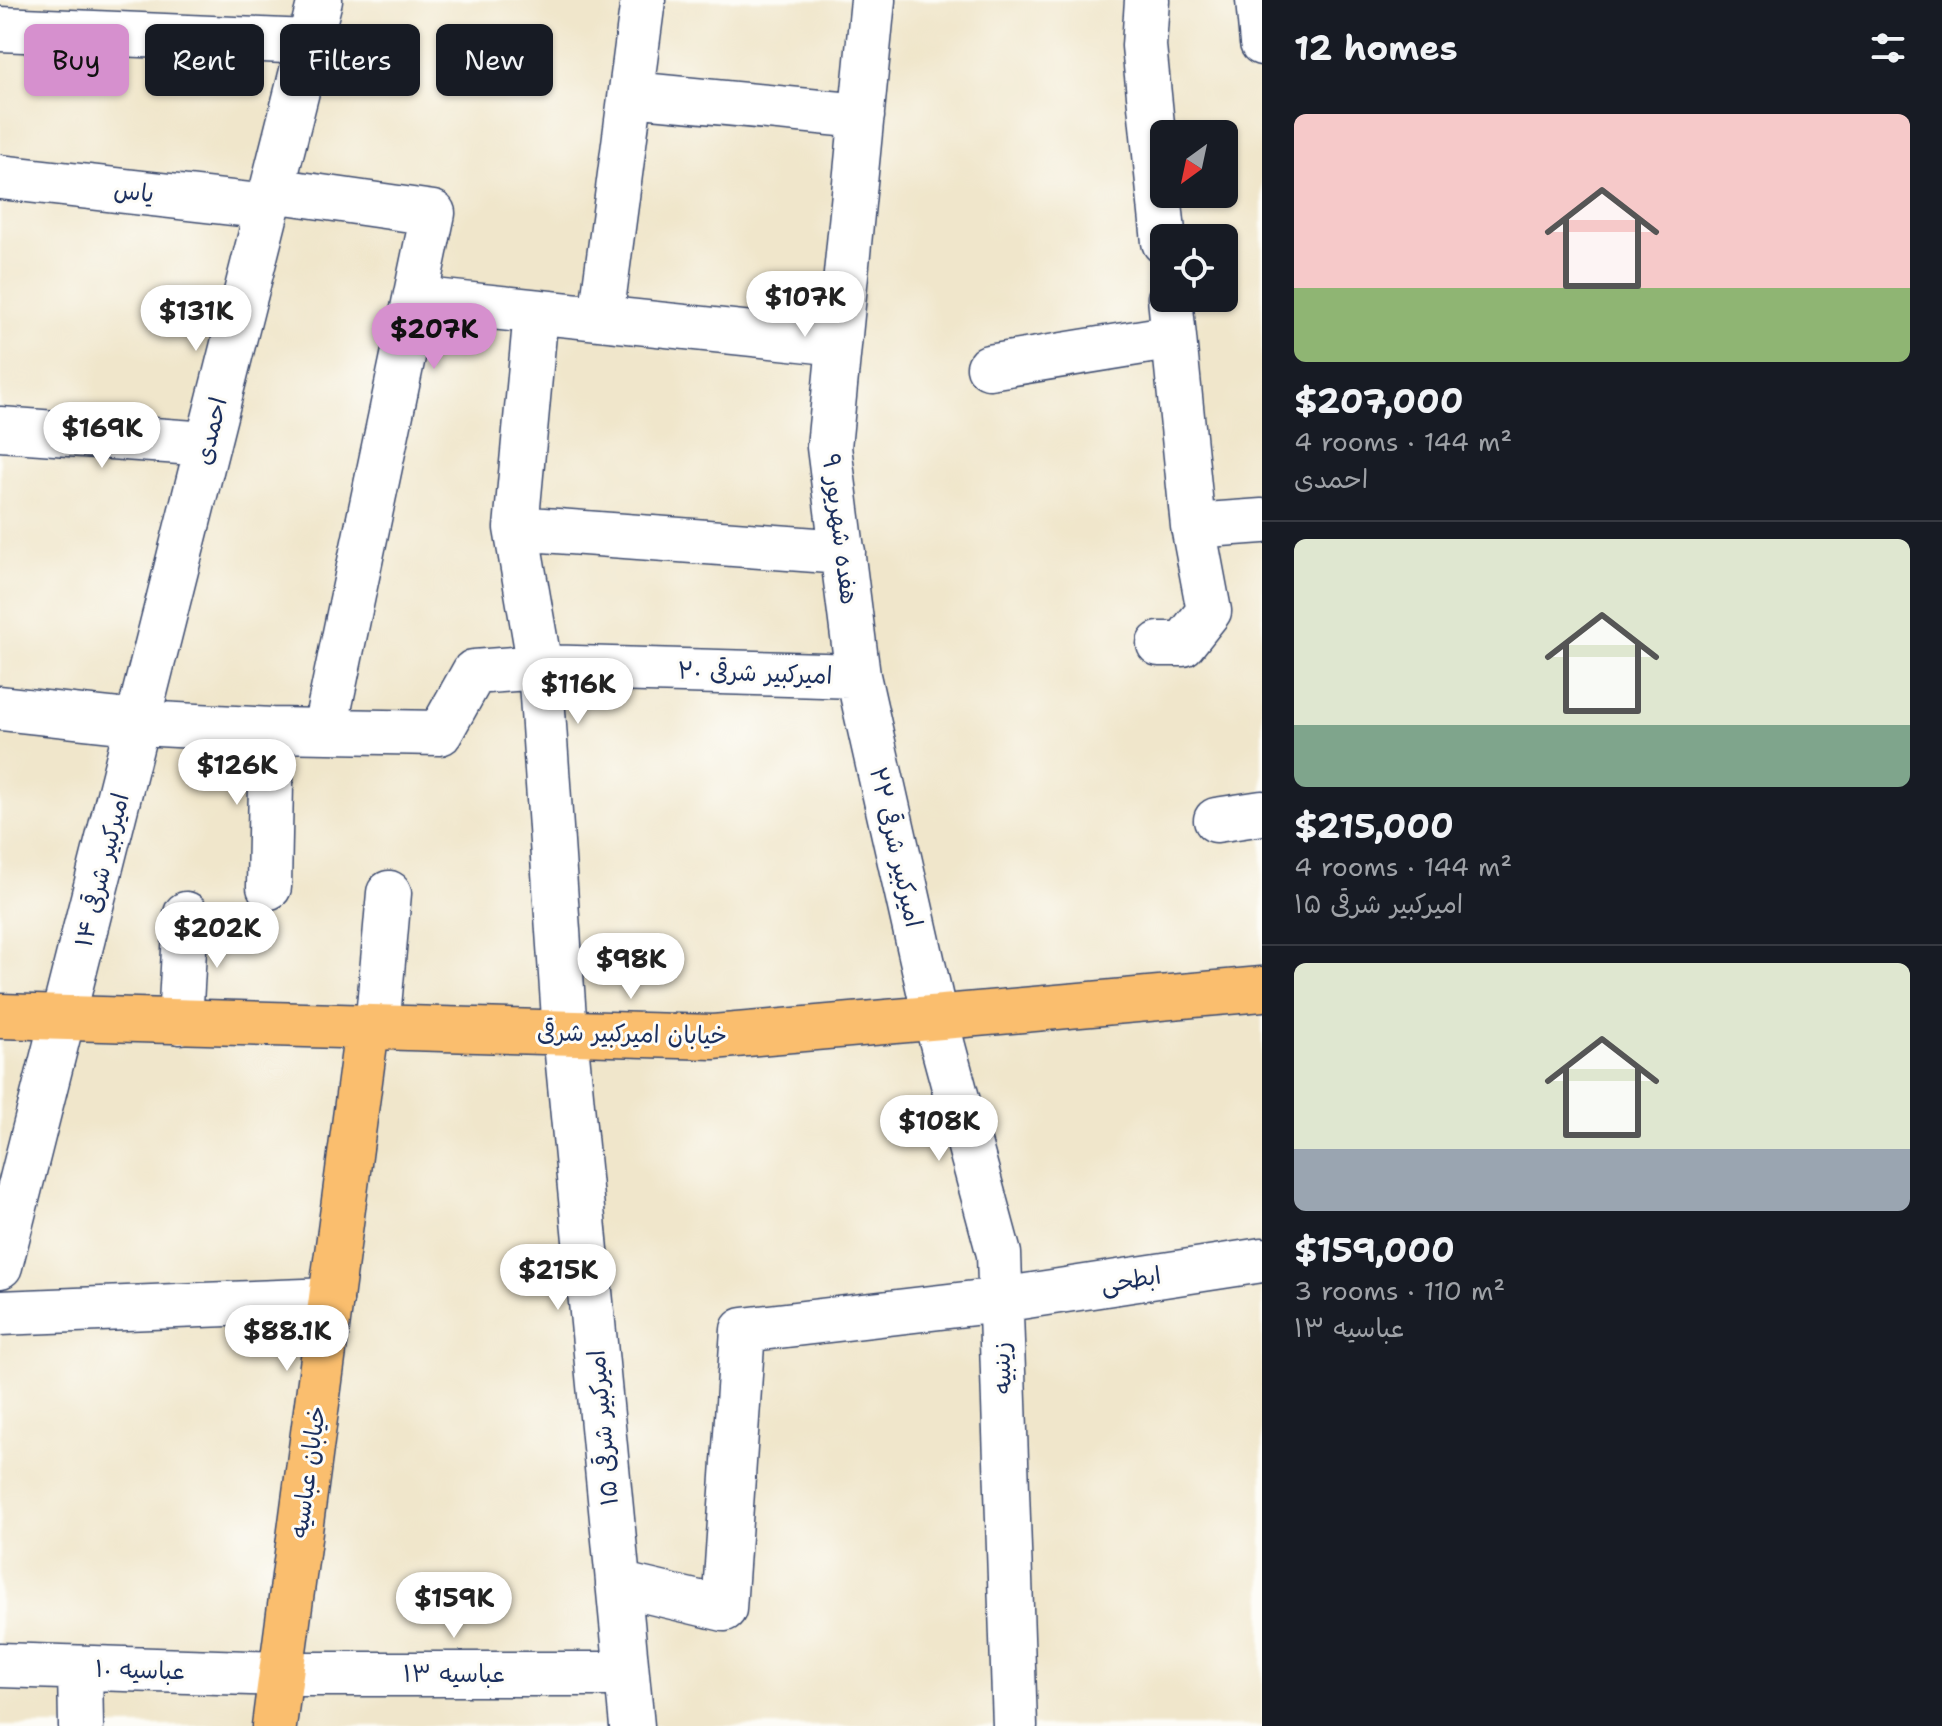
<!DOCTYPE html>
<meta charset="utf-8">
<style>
:root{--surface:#171b24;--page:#20242c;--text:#f1f3f6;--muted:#9ea1a6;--line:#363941;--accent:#d690ce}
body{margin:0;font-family:"Shantell Sans","Playpen Sans Arabic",sans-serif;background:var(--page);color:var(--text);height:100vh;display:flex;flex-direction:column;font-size:30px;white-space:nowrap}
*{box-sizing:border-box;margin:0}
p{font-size:26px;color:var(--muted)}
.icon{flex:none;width:44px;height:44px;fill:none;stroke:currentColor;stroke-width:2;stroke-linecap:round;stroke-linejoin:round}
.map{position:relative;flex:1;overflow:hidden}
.details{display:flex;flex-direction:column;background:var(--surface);width:680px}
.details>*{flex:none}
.guide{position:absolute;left:24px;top:24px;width:760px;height:72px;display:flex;gap:16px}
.needle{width:52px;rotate:213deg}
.fabs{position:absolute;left:1150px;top:120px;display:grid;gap:16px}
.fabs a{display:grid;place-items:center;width:88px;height:88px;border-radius:12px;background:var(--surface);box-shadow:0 2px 6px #0004;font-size:40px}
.price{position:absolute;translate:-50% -68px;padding:0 18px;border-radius:28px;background:#fff;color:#222;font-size:26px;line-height:52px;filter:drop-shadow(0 2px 4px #0008)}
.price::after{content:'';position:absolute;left:50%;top:48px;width:24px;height:18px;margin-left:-12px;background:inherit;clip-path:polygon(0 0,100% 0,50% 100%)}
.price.current{background:var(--accent);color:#111}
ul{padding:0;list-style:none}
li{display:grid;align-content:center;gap:16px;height:424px;padding:0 32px}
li+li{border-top:2px solid var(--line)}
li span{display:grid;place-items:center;height:248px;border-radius:12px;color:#555}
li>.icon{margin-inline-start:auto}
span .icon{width:144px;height:144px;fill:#fffc;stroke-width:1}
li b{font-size:34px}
h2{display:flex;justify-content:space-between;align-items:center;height:96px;padding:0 32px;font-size:34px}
.pill{padding:0 28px;border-radius:12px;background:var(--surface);box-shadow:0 2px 6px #0004;font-size:28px;line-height:72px}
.pill.current{background:var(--accent);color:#111}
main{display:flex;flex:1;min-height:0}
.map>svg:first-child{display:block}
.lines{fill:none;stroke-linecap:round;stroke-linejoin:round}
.minor-casing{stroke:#3b4a6e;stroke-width:47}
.major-casing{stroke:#3b4a6e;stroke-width:47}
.minor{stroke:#fff;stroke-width:44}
.major{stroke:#fabe6e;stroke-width:44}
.labels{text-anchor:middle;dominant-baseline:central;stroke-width:6;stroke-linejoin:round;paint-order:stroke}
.street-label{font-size:24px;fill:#1b2f5e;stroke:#fdfcf7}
</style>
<main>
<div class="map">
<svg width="1262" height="1726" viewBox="0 0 1262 1726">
<rect width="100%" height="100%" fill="#fdfcf7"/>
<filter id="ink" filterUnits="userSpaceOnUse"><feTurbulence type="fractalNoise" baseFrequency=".0125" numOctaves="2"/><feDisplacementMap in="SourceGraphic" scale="16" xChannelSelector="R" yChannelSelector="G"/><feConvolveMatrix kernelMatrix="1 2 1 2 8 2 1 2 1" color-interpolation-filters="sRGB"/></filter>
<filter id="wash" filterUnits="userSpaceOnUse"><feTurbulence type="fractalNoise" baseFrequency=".006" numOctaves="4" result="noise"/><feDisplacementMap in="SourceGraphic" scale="32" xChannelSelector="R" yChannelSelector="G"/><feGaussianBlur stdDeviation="1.8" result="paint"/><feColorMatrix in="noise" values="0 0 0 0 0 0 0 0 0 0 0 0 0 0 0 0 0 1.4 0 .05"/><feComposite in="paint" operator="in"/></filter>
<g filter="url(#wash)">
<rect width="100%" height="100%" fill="#f0e6cb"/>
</g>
<g filter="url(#ink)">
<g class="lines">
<defs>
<path id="minor" d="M873 0 829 447 858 676 935 1017 999 1254 1015 1726
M1147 0 1144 46 1164 242
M1258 0 1262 43
M0 29 309 42
M631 94 862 116
M0 177 268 207
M272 190 433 213 325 729
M415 299 839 343
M601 318 643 0
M989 367 1174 337
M0 429 208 444
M1193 526 1262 521
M516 528 843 552
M1159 644H1183L1209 611 1193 526 1170 298
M0 708 139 723 272 730 440 733 474 672 540 667 516 528 536 312
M1216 820 1262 813
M269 887 272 730
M180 1022 186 914
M377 1029 389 893
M0 1266 320 0
M0 1313 331 1300
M618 1584 724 1609 743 1330 1000 1300 1262 1260
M0 1665 281 1674H627
M80 1668 81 1726
M632 1726 565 1033 540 667 858 676"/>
<path id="major" d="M0 1016 713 1037 1262 989
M274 1726 367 1028"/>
</defs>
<use href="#minor" class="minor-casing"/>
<use href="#major" class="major-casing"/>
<use href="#minor" class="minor"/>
<use href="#major" class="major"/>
</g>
</g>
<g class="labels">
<g class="street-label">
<text transform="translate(134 192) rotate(6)">یاس</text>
<text transform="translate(211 431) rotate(-76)">احمدی</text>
<text transform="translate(840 529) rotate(83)">هفده شهریور ۹</text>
<text transform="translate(755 673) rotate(2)">امیرکبیر شرقی ۲۰</text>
<text transform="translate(896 847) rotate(77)">امیرکبیر شرقی ۲۲</text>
<text transform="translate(102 870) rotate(-76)">امیرکبیر شرقی ۱۴</text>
<text transform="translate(632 1034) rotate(1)">خیابان امیرکبیر شرقی</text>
<text transform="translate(1131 1280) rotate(-9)">ابطحی</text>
<text transform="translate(1002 1368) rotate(-92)">زینبیه</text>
<text transform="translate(603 1428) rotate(-95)">امیرکبیر شرقی ۱۵</text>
<text transform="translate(308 1472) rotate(-82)">خیابان عباسیه</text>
<text transform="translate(140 1670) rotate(2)">عباسیه ۱۰</text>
<text x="454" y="1674">عباسیه ۱۳</text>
</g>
</g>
</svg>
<div class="fabs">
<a><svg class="needle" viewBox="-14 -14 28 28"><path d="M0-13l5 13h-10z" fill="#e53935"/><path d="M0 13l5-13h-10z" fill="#9ea1a6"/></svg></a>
<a><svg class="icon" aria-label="locate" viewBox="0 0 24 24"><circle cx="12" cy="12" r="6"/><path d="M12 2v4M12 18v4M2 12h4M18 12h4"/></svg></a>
</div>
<b class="price" style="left:805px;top:339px">$107K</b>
<b class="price" style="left:196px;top:353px">$131K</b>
<b class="price current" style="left:434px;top:371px">$207K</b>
<b class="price" style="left:102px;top:470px">$169K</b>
<b class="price" style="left:578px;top:726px">$116K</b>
<b class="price" style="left:237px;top:807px">$126K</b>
<b class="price" style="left:217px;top:970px">$202K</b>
<b class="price" style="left:631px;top:1001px">$98K</b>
<b class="price" style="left:939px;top:1163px">$108K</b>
<b class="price" style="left:558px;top:1312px">$215K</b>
<b class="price" style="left:287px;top:1373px">$88.1K</b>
<b class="price" style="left:454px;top:1640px">$159K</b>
<div class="guide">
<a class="pill current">Buy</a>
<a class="pill">Rent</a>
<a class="pill">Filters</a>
<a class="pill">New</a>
</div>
</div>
<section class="details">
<h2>12 homes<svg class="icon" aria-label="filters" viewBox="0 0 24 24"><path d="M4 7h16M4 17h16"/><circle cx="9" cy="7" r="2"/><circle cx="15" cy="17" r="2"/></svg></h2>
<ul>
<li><span style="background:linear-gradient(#f6c9c9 70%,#8fb573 0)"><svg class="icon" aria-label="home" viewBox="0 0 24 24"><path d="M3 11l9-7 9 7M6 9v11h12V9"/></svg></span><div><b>$207,000</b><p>4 rooms · 144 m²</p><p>احمدی</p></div></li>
<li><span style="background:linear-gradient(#dfe7d0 75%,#7fa58c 0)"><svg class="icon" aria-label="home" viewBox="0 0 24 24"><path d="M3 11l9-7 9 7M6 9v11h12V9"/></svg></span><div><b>$215,000</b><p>4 rooms · 144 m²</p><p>امیرکبیر شرقی ۱۵</p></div></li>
<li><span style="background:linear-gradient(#dfe7d0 75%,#9aa5b1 0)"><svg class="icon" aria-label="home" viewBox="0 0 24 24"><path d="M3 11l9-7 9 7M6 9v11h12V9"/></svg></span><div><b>$159,000</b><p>3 rooms · 110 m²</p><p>عباسیه ۱۳</p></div></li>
</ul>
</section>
</main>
